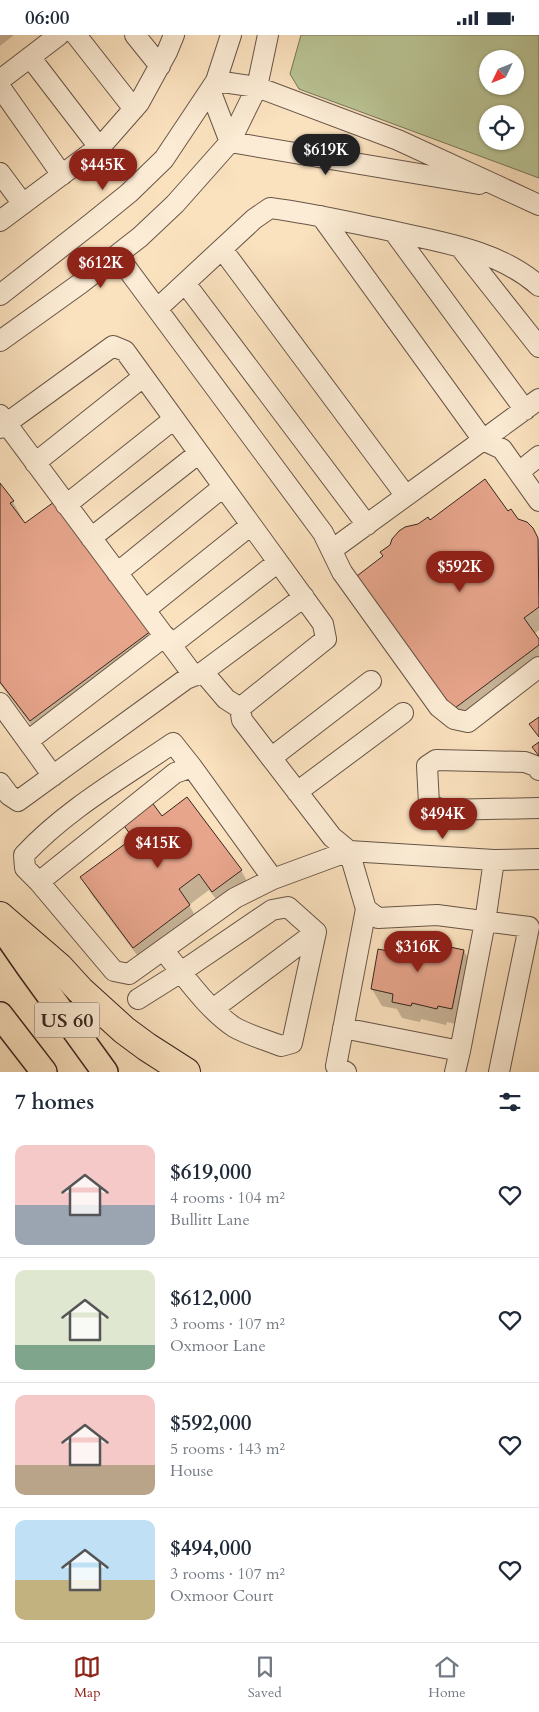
<!DOCTYPE html>
<meta charset="utf-8">
<style>
:root{--surface:#fff;--page:#f2f2f3;--text:#1f2937;--muted:#747a83;--line:#e0e1e3;--accent:#8f2418}
body{margin:0;font-family:Cardo,serif;background:var(--page);color:var(--text);height:100vh;display:flex;flex-direction:column;font-size:19px;white-space:nowrap}
*{box-sizing:border-box;margin:0}
p{font-size:16px;color:var(--muted)}
.icon{flex:none;width:28px;height:28px;fill:none;stroke:currentColor;stroke-width:2;stroke-linecap:round;stroke-linejoin:round}
.map{position:relative;height:1037px;overflow:hidden}
.panel{display:flex;flex-direction:column;background:var(--surface);flex:1}
.panel>*{flex:none}
.needle{width:32px;rotate:227deg}
.buttons{position:absolute;left:479px;top:15px;display:grid;gap:10px}
.buttons a{display:grid;place-items:center;width:45px;height:45px;border-radius:50%;background:var(--surface);box-shadow:0 1px 4px #0004;font-size:25px}
.price{position:absolute;translate:-50% -42px;padding:0 11px;border-radius:18px;background:var(--accent);color:#fff;font-size:16px;line-height:32px;filter:drop-shadow(0 1px 2px #0008)}
.price::after{content:'';position:absolute;left:50%;top:30px;width:15px;height:11px;margin-left:-8px;background:inherit;clip-path:polygon(0 0,100% 0,50% 100%)}
.price.on{background:#222;color:#fff}
ul{padding:0;list-style:none}
li{display:flex;align-items:center;gap:15px;height:125px;padding:0 15px}
li+li{border-top:1px solid var(--line)}
li span{display:grid;place-items:center;flex:none;width:140px;height:100px;border-radius:10px;color:#555}
li>.icon{margin-inline-start:auto}
span .icon{width:60px;height:60px;fill:#fffc;stroke-width:1}
li b{font-size:21px}
h2{display:flex;justify-content:space-between;align-items:center;height:60px;padding:0 15px;font-size:21px}
.status{display:flex;justify-content:space-between;align-items:center;height:35px;padding:0 25px;background:var(--surface);direction:ltr}
.status svg{height:14px;fill:currentColor}
.dock{display:flex;justify-content:space-around;align-items:center;height:70px;border-top:1px solid var(--line);background:var(--surface);font-size:14px;color:var(--muted)}
.dock a{display:grid;justify-items:center;gap:2px}
.dock .on{color:var(--accent)}
.map>svg:first-child{display:block}
.green{fill:#bac495;stroke:#78755a;fill-rule:evenodd}
.shadow{fill:#0003}
.building{fill:#e7a58c;stroke:#37261f}
.lines{fill:none;stroke-linecap:round;stroke-linejoin:round}
.minor-casing{stroke:#685547;stroke-width:22}
.major-casing{stroke:#37261f;stroke-width:28}
.highway-casing{stroke:#37261f;stroke-width:30}
.minor{stroke:#fcecd5;stroke-width:20}
.major{stroke:#fbe2bf;stroke-width:25}
.highway{stroke:#fbe2bf;stroke-width:28}
.labels{text-anchor:middle;dominant-baseline:central;stroke-width:4.5;stroke-linejoin:round;paint-order:stroke}
.shield{fill:#fcecd5;stroke:#726156;stroke-width:1}
.shield-label{font-size:20px;font-weight:bold;fill:#37261f}
</style>
<div class="status"><b>06:00</b><svg viewBox="0 0 49 12"><path d="M0 12V9h3v3zM5 12V6h3v6zM10 12V3h3v9zM15 12V0h3v12zM26 1h20v11H26zM47 4h2v5h-2z"/></svg></div>
<div class="map">
<svg width="539" height="1037" viewBox="0 0 539 1037">
<rect width="100%" height="100%" fill="#fbe2bf"/>
<filter id="stains"><feTurbulence type="fractalNoise" baseFrequency=".004" numOctaves="4"/><feColorMatrix values="0 0 0 0 .2 0 0 0 0 .09 0 0 0 0 .02 0 0 0 .5 -.17"/></filter>
<radialGradient id="worn" r=".72"><stop offset=".6" stop-color="#630" stop-opacity="0"/><stop offset="1" stop-color="#630" stop-opacity=".3"/></radialGradient>
<path class="green" d="M301 0H539V143L299 54 290 39ZM488 24H515V51H488ZM488 79H515V106H488Z"/>
<path class="shadow" d="M0 0H14L0 11Z
M0 450 13 467 22 483 20 484 150 597 159 613 40 702 0 649Z
M508 478 532 493 539 506V595L534 599 539 606V633L461 692 364 561 430 487Z
M162 783 241 835 250 852 222 872 209 855 189 870 199 887 143 928 91 859 82 843 133 805 123 789Z
M417 909 464 916 473 933 461 990 447 987 446 990 421 984 420 987 402 983 397 974 382 971 372 954 389 917Z"/>
<path class="building" d="M485 444 508 476 511 474 518 484 527 487 533 493 538 503 539 572 524 583 539 604V610L451 676 353 544 383 521 380 517 390 510 392 504 399 496 405 492 418 489 428 482 430 485Z
M0 448 14 466 10 468 25 488 54 467 151 596 30 686 0 647Z
M539 682V702L529 689Z
M539 707V721L532 712Z
M187 762 242 835 212 857 199 839 179 854 190 870 133 913 80 842 133 803 122 788 151 766 162 781Z
M391 902 416 908 417 905 464 915 452 974 438 971 437 974 412 968 411 971 392 967 393 959 371 954 378 914 388 916Z"/>
<g class="lines">
<defs>
<path id="minor" d="M76 0 134 74
M135 0 160 31
M30 22 99 112
M0 45 59 0
M216 46 257 52 398 105 539 170
M0 52 62 140
M210 55 230 107 479 149
M0 138 23 169
M321 181 483 405 539 364
M0 186 103 109 139 68 167 17 174 0
M394 197 525 375
M460 212 539 312
M222 214 406 461
M117 220 323 498 342 537 439 672 454 684 468 687 539 632
M185 248 367 490
M0 260 92 188 129 158 164 124 216 46 231 0
M157 274 254 184 270 173C310 178 348 187 387 195 439 207 497 214 539 251
M0 306 81 248 140 202 175 169 230 107 257 52 268 0
M0 380 194 641
M0 393 113 311 125 316 323 589 326 604 240 673 226 664 203 637 186 644 18 766 9 760 0 748
M35 428 143 342
M519 437 539 421
M66 470 174 384
M91 503 199 418
M333 514 483 405 502 414 539 466
M117 538 223 452
M145 575 251 490
M171 610 278 527
M203 637 304 562
M0 668 53 741
M240 673 242 685 332 802 349 816 366 874 378 883 437 880 529 892 499 1037
M28 706 165 601
M271 723 371 646
M539 735 538 732 525 727 436 725 427 731 429 769 442 775 539 773
M297 757 403 678
M273 844 192 732 175 738 39 847 114 936 129 939 235 863 273 844 349 816 494 825 539 824
M39 847 25 833 24 820C67 774 122 743 173 708L192 732
M138 964 181 937 272 875 288 872 316 897 292 1008 281 1011C266 1005 248 1000 234 992 206 973 185 941 163 915
M213 974 316 897
M343 993 460 1016
M346 1037 336 1031 366 874
M455 1037 460 1016 485 887 494 825"/>
<path id="major" d="M0 890 29 932 105 1037
M0 980 44 1037"/>
<path id="highway" d="M0 881 59 932 80 955 124 995 147 1012 186 1037"/>
</defs>
<use href="#minor" class="minor-casing"/>
<use href="#major" class="major-casing"/>
<use href="#highway" class="highway-casing"/>
<use href="#minor" class="minor"/>
<use href="#major" class="major"/>
<use href="#highway" class="highway"/>
</g>
<g class="labels">
<rect class="shield" x="34.5" y="967.5" width="65" height="35" rx="4"/>
<g class="shield-label">
<text x="67" y="985">US 60</text>
</g>
</g>
<rect width="100%" height="100%" filter="url(#stains)"/>
<rect width="100%" height="100%" fill="url(#worn)"/>
</svg>
<div class="buttons">
<a><svg class="needle" viewBox="-14 -14 28 28"><path d="M0-13l5 13h-10z" fill="#e53935"/><path d="M0 13l5-13h-10z" fill="#747a83"/></svg></a>
<a><svg class="icon" aria-label="locate" viewBox="0 0 24 24"><circle cx="12" cy="12" r="6"/><path d="M12 2v4M12 18v4M2 12h4M18 12h4"/></svg></a>
</div>
<b class="price on" style="left:326px;top:141px">$619K</b>
<b class="price" style="left:103px;top:156px">$445K</b>
<b class="price" style="left:101px;top:254px">$612K</b>
<b class="price" style="left:460px;top:558px">$592K</b>
<b class="price" style="left:443px;top:805px">$494K</b>
<b class="price" style="left:158px;top:834px">$415K</b>
<b class="price" style="left:418px;top:938px">$316K</b>
</div>
<section class="panel">
<h2>7 homes<svg class="icon" aria-label="filters" viewBox="0 0 24 24"><path d="M4 7h16M4 17h16"/><circle cx="9" cy="7" r="2"/><circle cx="15" cy="17" r="2"/></svg></h2>
<ul>
<li><span style="background:linear-gradient(#f6c9c9 60%,#9aa5b1 0)"><svg class="icon" aria-label="home" viewBox="0 0 24 24"><path d="M3 11l9-7 9 7M6 9v11h12V9"/></svg></span><div><b>$619,000</b><p>4 rooms · 104 m²</p><p>Bullitt Lane</p></div><svg class="icon" aria-label="heart" viewBox="0 0 24 24"><path d="M12 20l-8-8c-3-5 5-10 8-4 3-6 11-1 8 4z"/></svg></li>
<li><span style="background:linear-gradient(#dfe7d0 75%,#7fa58c 0)"><svg class="icon" aria-label="home" viewBox="0 0 24 24"><path d="M3 11l9-7 9 7M6 9v11h12V9"/></svg></span><div><b>$612,000</b><p>3 rooms · 107 m²</p><p>Oxmoor Lane</p></div><svg class="icon" aria-label="heart" viewBox="0 0 24 24"><path d="M12 20l-8-8c-3-5 5-10 8-4 3-6 11-1 8 4z"/></svg></li>
<li><span style="background:linear-gradient(#f6c9c9 70%,#b9a48a 0)"><svg class="icon" aria-label="home" viewBox="0 0 24 24"><path d="M3 11l9-7 9 7M6 9v11h12V9"/></svg></span><div><b>$592,000</b><p>5 rooms · 143 m²</p><p>House</p></div><svg class="icon" aria-label="heart" viewBox="0 0 24 24"><path d="M12 20l-8-8c-3-5 5-10 8-4 3-6 11-1 8 4z"/></svg></li>
<li><span style="background:linear-gradient(#bfe0f5 60%,#c2b280 0)"><svg class="icon" aria-label="home" viewBox="0 0 24 24"><path d="M3 11l9-7 9 7M6 9v11h12V9"/></svg></span><div><b>$494,000</b><p>3 rooms · 107 m²</p><p>Oxmoor Court</p></div><svg class="icon" aria-label="heart" viewBox="0 0 24 24"><path d="M12 20l-8-8c-3-5 5-10 8-4 3-6 11-1 8 4z"/></svg></li>
</ul>
</section>
<nav class="dock">
<a class="on"><svg class="icon" aria-label="map" viewBox="0 0 24 24"><path d="M3 6l6-2 6 2 6-2v14l-6 2-6-2-6 2zM9 4v14M15 6v14"/></svg>Map</a>
<a><svg class="icon" aria-label="saved" viewBox="0 0 24 24"><path d="M7 4h10v16l-5-4-5 4z"/></svg>Saved</a>
<a><svg class="icon" aria-label="home" viewBox="0 0 24 24"><path d="M3 11l9-7 9 7M6 9v11h12V9"/></svg>Home</a>
</nav>
